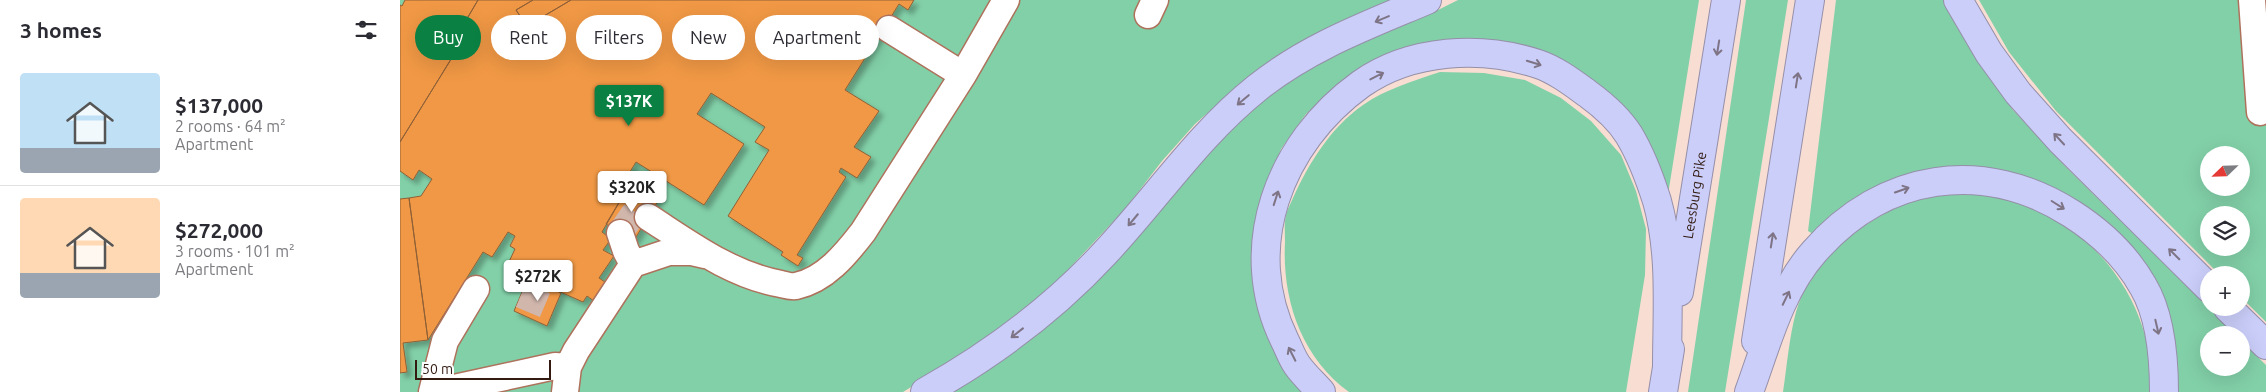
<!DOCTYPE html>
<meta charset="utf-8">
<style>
:root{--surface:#fff;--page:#f7f7f7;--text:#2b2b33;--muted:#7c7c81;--line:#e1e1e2;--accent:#0b8043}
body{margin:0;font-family:Ubuntu,sans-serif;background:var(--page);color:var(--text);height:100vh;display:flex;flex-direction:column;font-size:19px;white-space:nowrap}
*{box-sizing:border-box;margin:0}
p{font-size:16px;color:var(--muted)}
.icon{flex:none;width:28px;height:28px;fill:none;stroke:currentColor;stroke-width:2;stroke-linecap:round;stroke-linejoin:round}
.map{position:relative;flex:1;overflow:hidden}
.panel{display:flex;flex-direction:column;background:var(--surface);width:400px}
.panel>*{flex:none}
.guide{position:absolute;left:15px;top:15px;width:475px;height:45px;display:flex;gap:10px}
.needle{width:32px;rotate:247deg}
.controls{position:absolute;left:1800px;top:146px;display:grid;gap:10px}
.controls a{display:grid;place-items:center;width:50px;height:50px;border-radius:50%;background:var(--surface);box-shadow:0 5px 20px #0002;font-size:25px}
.scale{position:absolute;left:15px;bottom:12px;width:136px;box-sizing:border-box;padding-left:5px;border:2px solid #331b12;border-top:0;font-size:14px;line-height:18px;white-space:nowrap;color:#331b12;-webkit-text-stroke:4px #fff;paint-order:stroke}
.price{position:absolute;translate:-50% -42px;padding:0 11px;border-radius:5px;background:#fff;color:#222;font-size:16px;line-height:32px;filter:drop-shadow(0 1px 2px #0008)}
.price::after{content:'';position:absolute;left:50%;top:30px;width:15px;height:11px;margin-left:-8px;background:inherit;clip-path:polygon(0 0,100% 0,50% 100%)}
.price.active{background:var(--accent);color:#fff}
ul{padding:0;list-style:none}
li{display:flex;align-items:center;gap:15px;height:125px;padding:0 20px}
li+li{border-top:1px solid var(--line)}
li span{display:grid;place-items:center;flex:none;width:140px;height:100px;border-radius:5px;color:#555}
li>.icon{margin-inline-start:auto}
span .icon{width:60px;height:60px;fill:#fffc;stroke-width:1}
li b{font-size:21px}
h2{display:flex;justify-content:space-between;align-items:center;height:60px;padding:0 20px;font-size:21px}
.tag{padding:0 18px;border-radius:22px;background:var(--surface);box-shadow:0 5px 20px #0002;font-size:18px;line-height:45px}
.tag.active{background:var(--accent);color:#fff}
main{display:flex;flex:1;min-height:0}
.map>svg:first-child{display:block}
.green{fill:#82d0a8;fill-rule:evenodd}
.building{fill:#f09844;stroke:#8f6037;filter:url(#shadow)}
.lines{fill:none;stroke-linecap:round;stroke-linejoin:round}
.minor-tunnel{stroke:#d1b6ac;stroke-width:26;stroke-dasharray:26 13;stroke-linecap:butt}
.minor-casing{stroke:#ae725c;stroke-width:29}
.highway-casing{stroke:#958fa8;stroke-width:30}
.minor{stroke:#fff;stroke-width:26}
.highway{stroke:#cacef9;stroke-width:28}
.oneway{stroke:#7e7486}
.labels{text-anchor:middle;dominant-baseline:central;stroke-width:4;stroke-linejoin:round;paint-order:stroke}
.street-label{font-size:14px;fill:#331b12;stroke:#fff}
</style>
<main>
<section class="panel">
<h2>3 homes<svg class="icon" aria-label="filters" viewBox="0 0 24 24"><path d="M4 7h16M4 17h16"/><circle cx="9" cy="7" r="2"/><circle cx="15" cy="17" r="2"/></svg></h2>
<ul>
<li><span style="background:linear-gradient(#bfe0f5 75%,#9aa5b1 0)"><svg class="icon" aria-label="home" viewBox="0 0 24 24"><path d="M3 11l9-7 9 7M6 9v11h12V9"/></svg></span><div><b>$137,000</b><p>2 rooms · 64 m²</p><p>Apartment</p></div></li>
<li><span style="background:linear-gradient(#ffd9b3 75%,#9aa5b1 0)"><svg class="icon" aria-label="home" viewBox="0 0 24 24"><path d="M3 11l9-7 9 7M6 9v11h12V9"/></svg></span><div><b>$272,000</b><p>3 rooms · 101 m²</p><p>Apartment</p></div></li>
</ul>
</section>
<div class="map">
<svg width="1866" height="392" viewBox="0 0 1866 392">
<defs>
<filter id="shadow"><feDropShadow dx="4.5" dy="4.5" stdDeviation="2.5" flood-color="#0004"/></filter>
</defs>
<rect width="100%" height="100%" fill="#f8ddd3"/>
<path class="green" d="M0 0H999L932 26 880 55 837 87 795 124 762 161 725 209 649 290 592 337 503 392H0Z
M1058 0H1299L1267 201 1171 70 981 59 941 83 906 114 881 149 864 198 855 255 856 296 871 341 907 392H553L580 376 638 333 693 285 827 130 876 91 924 60 976 34 1032 13Z
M1346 0H1388L1325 392H1288Z
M1436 0H1544L1580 65 1613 110 1665 166 1836 335H1809V368H1841V341L1866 365V392H1776L1777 367 1775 341 1766 302 1752 279 1715 229 1692 210 1644 183 1586 170 1422 227 1413 234 1408 231Z
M1579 0H1866V322L1841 297V275H1820L1656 111 1609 52ZM1809 155H1841V188H1809ZM1809 215H1841V248H1809Z
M1040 72 1084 73 1125 80 1161 98 1191 121 1221 155 1236 191 1246 229 1245 275 1226 392H949C901 357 882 299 885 242 885 233 884 224 886 215 887 210 891 203 893 198 909 163 931 127 963 105 986 89 1013 81 1040 72Z
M1567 194C1585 195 1604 196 1620 202 1678 222 1727 273 1744 332 1750 351 1749 372 1749 392H1383C1387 366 1389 338 1396 312 1410 262 1463 219 1511 202 1528 195 1549 195 1567 194Z"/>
<path class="building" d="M5 0H78L55 39 61 43 0 142V5L2 6Z
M78 0H133L116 10 127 26 171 0H514L508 10 499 4 445 90 479 111 454 147 471 157 457 178 441 168 439 172 446 177 397 255 403 258 398 266 381 255 383 252 328 216 369 150 355 142 365 127 311 93 297 114 344 144 304 205 236 162 225 180 230 184 202 232 211 239 203 250 214 256 199 278 205 282 194 301 187 296 183 302 106 268 115 249 110 246 115 236 108 232 92 257 83 252 28 340 9 198 21 196 32 179 19 170 13 180 0 171V142L61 43 55 39Z
M133 0H171L127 26 116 10Z
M230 184 258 201 233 242 206 224Z
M9 198 28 340 3 343 7 372 0 373V199Z
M128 278 161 293 147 326 114 311Z"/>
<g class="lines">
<path class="minor-tunnel" d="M220 233 237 209 248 217
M121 295 154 309"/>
<defs>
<path id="minor" d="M1852 0 1860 112
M748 15 755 0
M489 29 563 75
M248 217C290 244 331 275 381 284 385 285 391 287 396 286 425 280 446 254 463 232L563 75 606 0
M220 233 226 251 233 264
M32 392 45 341 76 289
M36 392 155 366 168 367
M165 392 168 367 176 351 233 264 269 252H292L305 255"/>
<g id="highway">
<path d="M1558 0 1589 53 1618 93 1660 140 1809 288"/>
<path id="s1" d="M1279 292 1326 0"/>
<path d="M1828 308 1866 345"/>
<path d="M1356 341 1410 0"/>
<path d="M525 392C591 355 652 310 704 254 756 199 797 136 857 88 908 47 968 25 1027 0"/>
<path d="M921 392C913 383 904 375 897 365 892 358 889 349 885 341 839 248 879 143 961 84 1011 49 1081 45 1138 64 1156 70 1173 83 1188 94 1203 105 1219 119 1229 135 1241 155 1250 179 1257 201 1272 254 1267 312 1267 367"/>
<path d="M1263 392 1270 349"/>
<path d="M1349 392C1366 346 1380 290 1414 252 1483 173 1583 157 1672 214 1700 232 1726 256 1743 286 1761 316 1764 358 1764 392"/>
</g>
</defs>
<use href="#minor" class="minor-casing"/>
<use href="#highway" class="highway-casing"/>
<use href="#minor" class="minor"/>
<use href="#highway" class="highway"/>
</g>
<defs><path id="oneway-shaft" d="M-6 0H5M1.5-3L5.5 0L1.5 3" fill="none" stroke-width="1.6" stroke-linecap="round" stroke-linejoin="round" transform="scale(1.25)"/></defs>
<g class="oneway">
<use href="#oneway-shaft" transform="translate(982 19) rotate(157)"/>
<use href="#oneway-shaft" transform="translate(1318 48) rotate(99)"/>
<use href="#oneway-shaft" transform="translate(1134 63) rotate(17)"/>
<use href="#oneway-shaft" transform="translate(977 76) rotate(-27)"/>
<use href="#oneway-shaft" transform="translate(1397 80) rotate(-81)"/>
<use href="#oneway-shaft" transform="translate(843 100) rotate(140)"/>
<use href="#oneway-shaft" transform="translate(1659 139) rotate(-133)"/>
<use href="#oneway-shaft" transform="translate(1502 190) rotate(-19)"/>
<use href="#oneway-shaft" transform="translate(876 198) rotate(-72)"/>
<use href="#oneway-shaft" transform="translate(1658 205) rotate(32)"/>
<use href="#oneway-shaft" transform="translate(733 220) rotate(130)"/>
<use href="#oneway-shaft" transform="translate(1372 240) rotate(-81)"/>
<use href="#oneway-shaft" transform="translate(1774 254) rotate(-135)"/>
<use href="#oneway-shaft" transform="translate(1386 298) rotate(-64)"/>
<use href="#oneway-shaft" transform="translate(1757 327) rotate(77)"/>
<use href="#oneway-shaft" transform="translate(617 333) rotate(142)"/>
<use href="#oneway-shaft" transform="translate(892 354) rotate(-117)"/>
</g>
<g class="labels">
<g class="street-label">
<text stroke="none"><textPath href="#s1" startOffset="98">Leesburg Pike</textPath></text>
</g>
</g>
</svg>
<div class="controls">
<a><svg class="needle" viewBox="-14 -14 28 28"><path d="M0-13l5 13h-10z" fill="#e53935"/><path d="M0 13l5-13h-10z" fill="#7c7c81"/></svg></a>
<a><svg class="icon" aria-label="layers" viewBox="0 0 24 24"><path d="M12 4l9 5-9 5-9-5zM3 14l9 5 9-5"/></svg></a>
<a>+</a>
<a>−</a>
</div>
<div class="scale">50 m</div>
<b class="price active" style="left:229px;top:127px">$137K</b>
<b class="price" style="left:232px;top:213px">$320K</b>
<b class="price" style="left:138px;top:302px">$272K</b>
<div class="guide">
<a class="tag active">Buy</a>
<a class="tag">Rent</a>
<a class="tag">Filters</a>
<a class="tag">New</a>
<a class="tag">Apartment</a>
</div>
</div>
</main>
